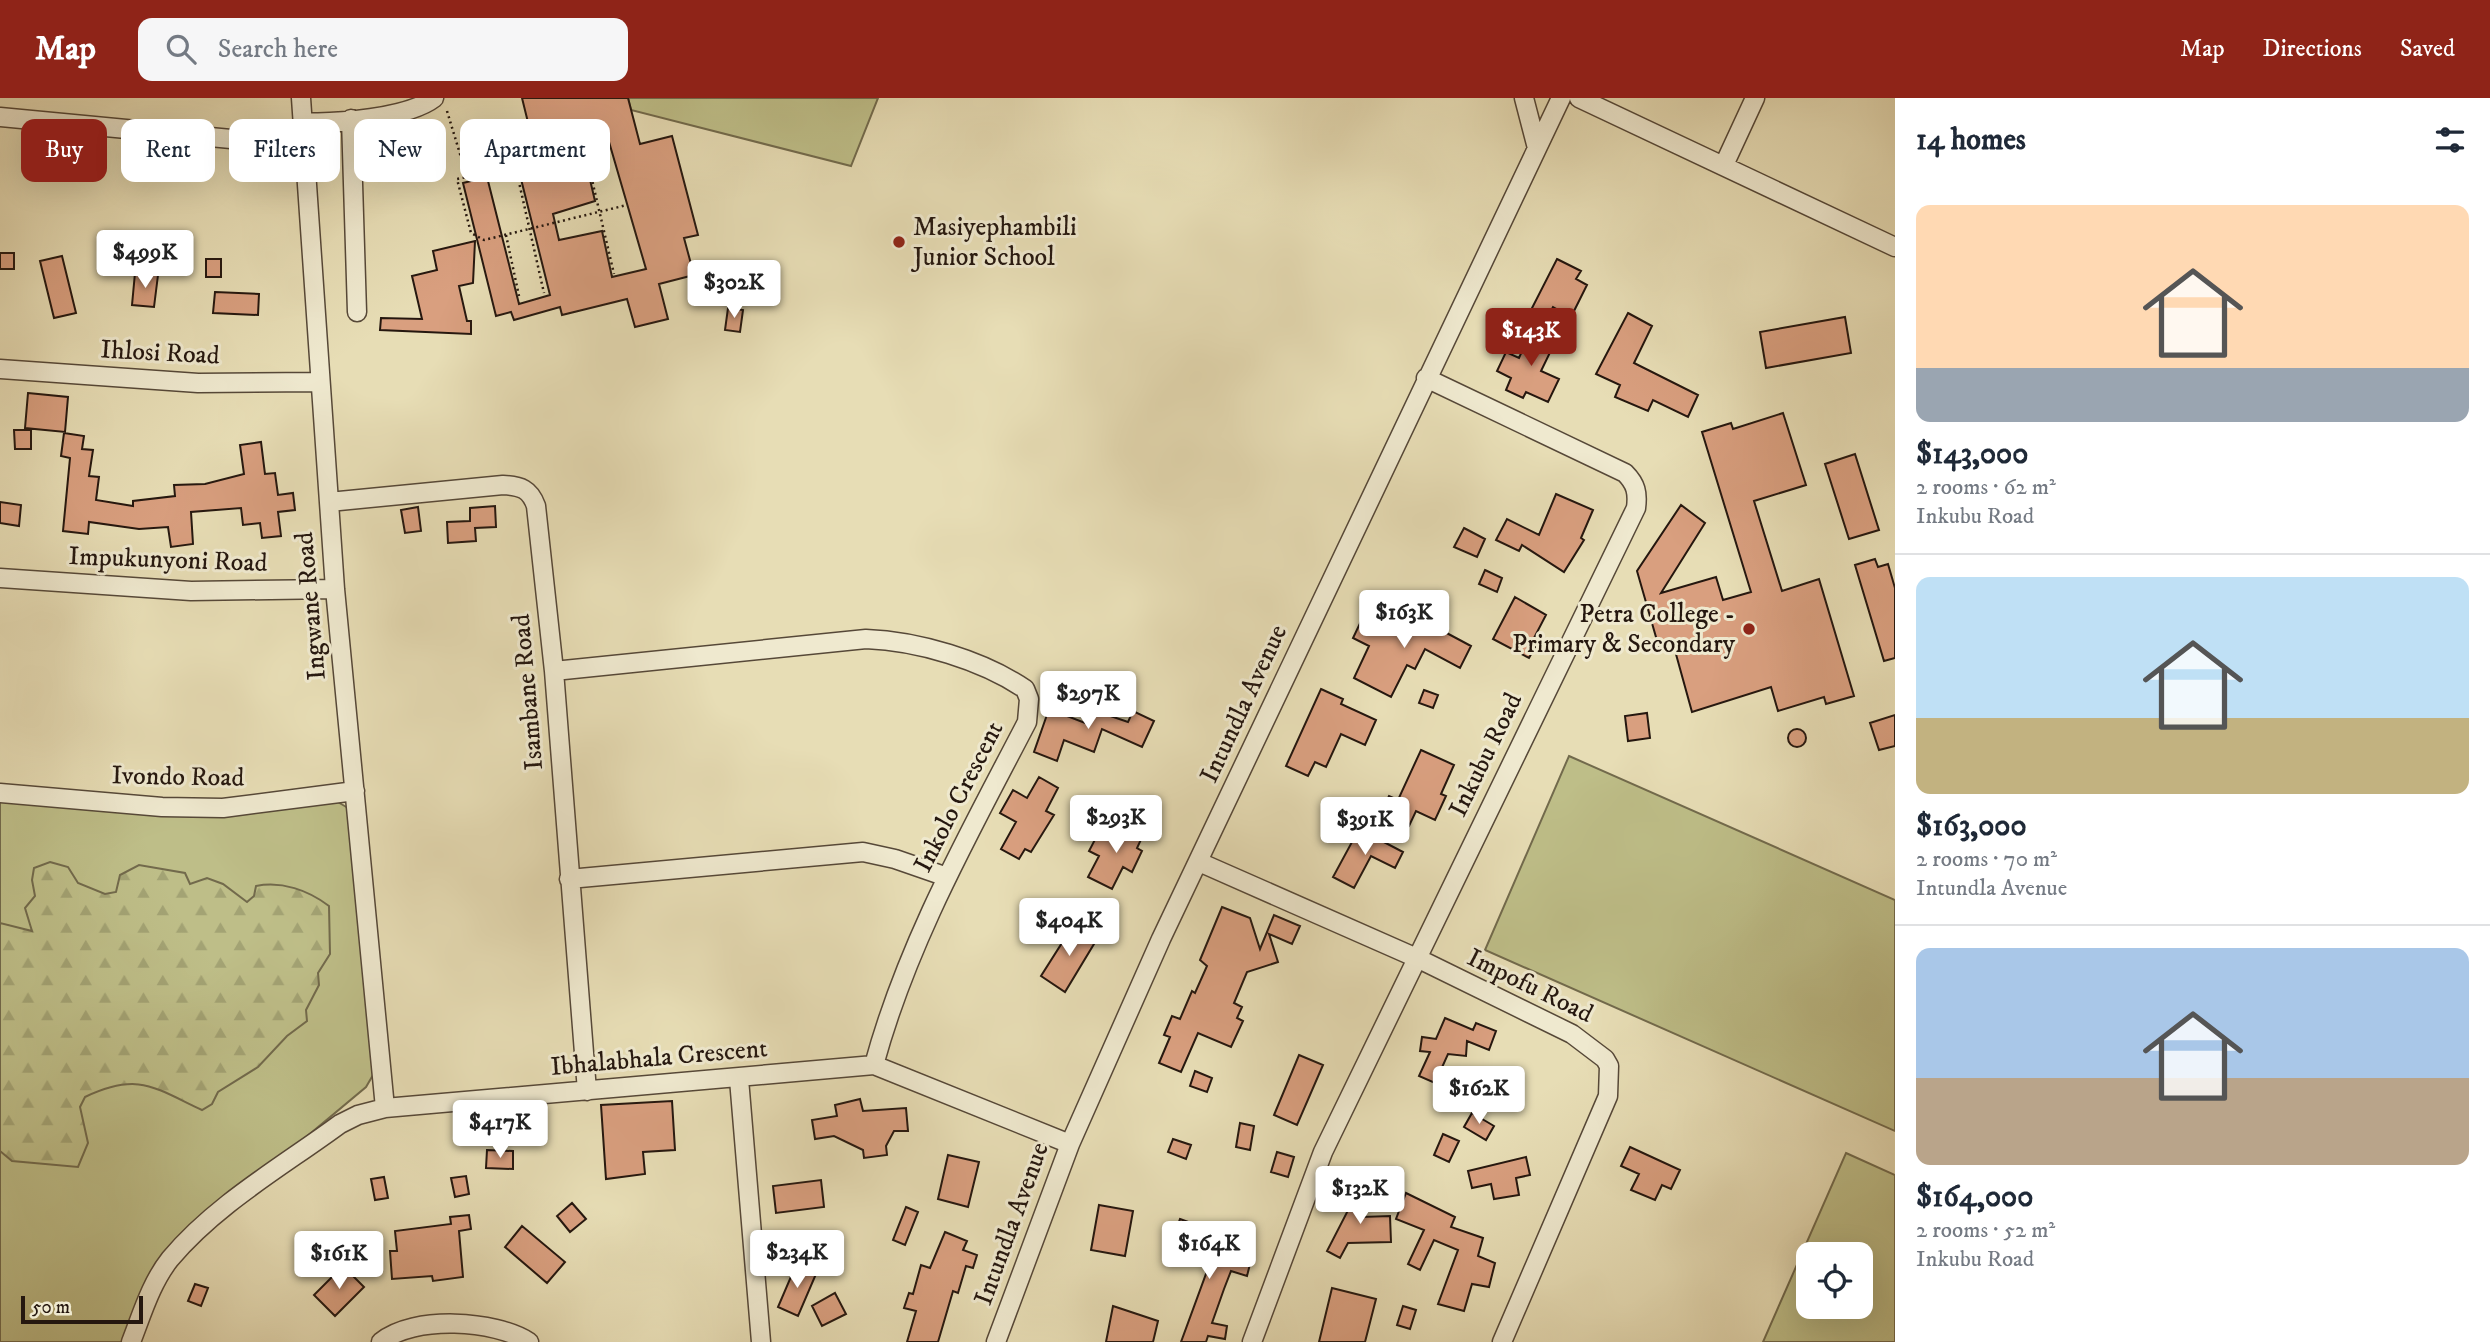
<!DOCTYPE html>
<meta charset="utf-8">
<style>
:root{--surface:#fff;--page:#f6f6f7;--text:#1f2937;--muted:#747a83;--line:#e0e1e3;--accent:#8f2418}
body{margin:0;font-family:"IM FELL DW Pica",serif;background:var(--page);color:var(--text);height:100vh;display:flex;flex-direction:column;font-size:26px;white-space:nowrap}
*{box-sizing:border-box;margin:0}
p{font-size:23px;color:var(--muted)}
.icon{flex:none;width:38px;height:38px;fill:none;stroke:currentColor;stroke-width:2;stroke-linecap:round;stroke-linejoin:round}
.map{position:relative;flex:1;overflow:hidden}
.sheet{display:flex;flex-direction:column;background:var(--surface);width:595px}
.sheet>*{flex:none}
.guide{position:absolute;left:21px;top:21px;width:665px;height:63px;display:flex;gap:14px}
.tools{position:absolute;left:1796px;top:1144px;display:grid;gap:14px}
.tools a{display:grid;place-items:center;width:77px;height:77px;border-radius:14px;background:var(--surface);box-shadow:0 7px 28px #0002;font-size:35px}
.scale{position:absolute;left:21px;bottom:18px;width:122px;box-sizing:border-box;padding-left:7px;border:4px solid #25170f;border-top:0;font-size:19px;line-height:24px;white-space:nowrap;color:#25170f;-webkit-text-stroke:5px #efe9cf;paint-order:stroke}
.price{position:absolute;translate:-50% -60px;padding:0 16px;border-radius:7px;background:#fff;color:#222;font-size:23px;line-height:46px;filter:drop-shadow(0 2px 4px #0008)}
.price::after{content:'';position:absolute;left:50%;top:42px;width:21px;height:16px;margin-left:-10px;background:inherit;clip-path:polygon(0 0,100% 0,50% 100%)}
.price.selected{background:var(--accent);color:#fff}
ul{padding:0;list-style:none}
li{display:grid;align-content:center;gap:14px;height:371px;padding:0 21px}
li+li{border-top:2px solid var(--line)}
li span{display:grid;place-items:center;height:217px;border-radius:14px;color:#555}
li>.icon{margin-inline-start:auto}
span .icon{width:126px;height:126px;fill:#fffc;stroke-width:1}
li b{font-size:30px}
h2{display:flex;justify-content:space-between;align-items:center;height:84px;padding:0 21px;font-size:30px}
.chip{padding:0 24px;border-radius:14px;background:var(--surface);box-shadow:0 7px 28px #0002;font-size:24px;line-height:63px}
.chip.selected{background:var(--accent);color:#fff}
header{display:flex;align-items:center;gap:42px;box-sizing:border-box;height:98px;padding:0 35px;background:var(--accent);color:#fff}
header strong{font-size:33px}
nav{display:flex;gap:38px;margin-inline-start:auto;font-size:24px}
.search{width:490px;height:63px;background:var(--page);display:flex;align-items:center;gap:18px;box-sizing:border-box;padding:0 24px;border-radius:14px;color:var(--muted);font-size:26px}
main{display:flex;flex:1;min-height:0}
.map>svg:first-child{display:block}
.green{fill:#bebe88;stroke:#726a4c;stroke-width:2;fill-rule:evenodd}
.forest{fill:url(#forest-firs);stroke:#726a4c;stroke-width:2}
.building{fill:#d99f7f;stroke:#25170f;stroke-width:2;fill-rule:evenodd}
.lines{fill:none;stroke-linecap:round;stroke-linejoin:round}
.minor-casing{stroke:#564838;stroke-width:21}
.path{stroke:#25170f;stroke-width:2.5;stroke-dasharray:2 3.5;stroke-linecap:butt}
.minor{stroke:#efe9cf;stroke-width:18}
.poi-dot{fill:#8f2418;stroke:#efe9cf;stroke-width:2.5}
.labels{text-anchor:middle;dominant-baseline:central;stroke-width:6;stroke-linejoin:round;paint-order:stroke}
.poi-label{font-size:26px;fill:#25170f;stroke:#efe9cf;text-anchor:start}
.street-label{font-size:26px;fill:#25170f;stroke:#efe9cf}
</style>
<header>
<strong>Map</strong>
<div class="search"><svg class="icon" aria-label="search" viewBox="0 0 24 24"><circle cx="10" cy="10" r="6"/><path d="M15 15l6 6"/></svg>Search here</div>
<nav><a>Map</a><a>Directions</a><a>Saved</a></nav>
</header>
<main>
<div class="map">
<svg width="1895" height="1244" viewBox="0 0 1895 1244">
<defs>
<pattern id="forest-firs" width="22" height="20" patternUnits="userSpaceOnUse" patternTransform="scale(1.75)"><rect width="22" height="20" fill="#bebe88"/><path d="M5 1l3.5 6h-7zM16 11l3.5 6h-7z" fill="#a3a374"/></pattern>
</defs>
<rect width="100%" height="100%" fill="#e7ddb5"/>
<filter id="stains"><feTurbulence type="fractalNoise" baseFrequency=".00286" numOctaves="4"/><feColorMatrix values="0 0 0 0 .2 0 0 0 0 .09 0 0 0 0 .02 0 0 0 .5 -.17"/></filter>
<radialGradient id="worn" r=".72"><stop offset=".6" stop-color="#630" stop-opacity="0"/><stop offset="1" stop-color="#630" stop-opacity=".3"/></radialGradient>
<path class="green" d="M628 0H878L851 68 631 12Z
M1569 658 1895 802V1033L1485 852Z
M331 700 348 710 373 977 366 989 189 1137 127 1244H0V702L160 713Z
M1846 1055 1895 1077V1244H1763ZM1808 1157H1860V1209H1808Z"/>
<path class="forest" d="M50 764 68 769 78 785 105 796 116 794 120 777 139 767 185 775 190 786 207 780 223 786 247 804 254 798 256 788C282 783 308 792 329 808L330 856 318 875 319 887 306 912 307 923 287 938 258 969 218 994 212 1006 202 1012C153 989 138 974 85 999L80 1009 88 1045 78 1069 12 1063 0 1053V825L32 833 25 810 35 798 32 782 34 770Z"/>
<path class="building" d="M522 0H628L640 46 672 38 698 137 684 140 694 177 659 186 668 221 635 229 627 201 562 217 560 209 514 222 511 214 496 218 463 85 487 79 519 206 550 197 518 69 538 65ZM607 37 646 171 612 179 602 133 559 142 553 116 595 103 581 43Z
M475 143 473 185 459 188 467 223H471V236L380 232 381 220 422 221 412 178 437 172 433 153Z
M0 155H14V171H0Z
M62 158 76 215 54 220 40 163Z
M206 161H221V179H206Z
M1557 161 1581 173 1576 181 1587 187 1571 219 1553 209 1547 220 1531 212Z
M743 171 746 189 704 196 701 179Z
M135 175 158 177 154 209 132 207Z
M215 194 259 196 258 217 213 215Z
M728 210 743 212 740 234 725 232Z
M1628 215 1652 228 1634 265 1698 297 1688 319 1653 302 1648 313 1615 299 1620 287 1596 276Z
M1845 219 1851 255 1766 270 1760 234Z
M1533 229 1557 240 1541 273 1559 281 1548 304 1526 294 1523 300 1506 292 1511 280 1497 273 1506 254 1519 260Z
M28 295 68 299 65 334 25 330Z
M1783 315 1806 387 1754 403 1782 493 1819 481 1854 598 1826 606 1824 599 1778 613 1771 589 1692 614 1674 549 1660 553 1637 473 1681 407 1705 425 1661 495 1716 479 1723 502 1751 494 1702 334 1731 325 1733 331Z
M14 332H31V351H15Z
M64 335 84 338 82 351 93 352 89 378 99 379 96 402 133 408V403L175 398 174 387 205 386 244 376 240 347 261 344 265 376 275 375 278 397 293 395 295 412 278 414 281 438 262 440 260 425 243 427 241 410 191 414 193 446 171 449 168 429 139 431 89 424 88 436 63 433 70 360 61 358Z
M1855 356 1879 432 1849 441 1825 366Z
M1556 396 1593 412 1581 440 1584 442 1564 474 1522 447 1519 453 1496 442 1507 421 1539 437Z
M0 404 21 407 19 428 0 425Z
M495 408 496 429 475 430 476 443 448 445 447 424 470 423V410Z
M418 409 421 433 405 435 401 412Z
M1464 430 1485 441 1477 459 1454 449Z
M1875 461 1878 469 1888 466 1895 490V560L1884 563 1855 467Z
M1485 472 1502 480 1497 494 1479 486Z
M1515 499 1546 517 1534 540 1539 542 1529 560 1493 541Z
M1416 511 1445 525 1441 532 1471 548 1460 570 1425 551 1415 571 1407 567 1391 599 1354 580 1369 548 1353 540 1363 519 1403 539Z
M1321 591 1343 601 1341 606 1376 622 1365 647 1341 636 1326 669 1315 664 1308 678 1286 668Z
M1424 592 1438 597 1433 610 1419 605Z
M1049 611 1085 625 1090 611 1128 624 1133 613 1154 623 1142 649 1102 631 1094 654 1064 642 1057 663 1034 654Z
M1647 615 1650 640 1628 643 1625 618Z
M1895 617V648L1879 652 1870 625Z
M1788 640a9 9 0 1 1 18 0a9 9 0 1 1-18 0Z
M1421 652 1454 667 1441 696 1446 698 1435 722 1416 713 1409 728 1381 715 1389 698 1398 702Z
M1039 679 1058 690 1046 713 1054 717 1031 754 1025 751 1019 761 1001 751 1016 724 1000 715 1013 692 1027 700Z
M1128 724 1145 733 1137 750 1142 753 1132 774 1123 769 1112 791 1088 779 1099 758 1089 753 1100 732 1119 742Z
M1359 731 1403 754 1395 770 1371 758 1354 790 1333 779Z
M1222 809 1250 820 1260 851 1274 817 1300 828 1292 846 1269 836 1278 864 1247 874 1234 905 1242 909 1237 920 1243 923 1231 949 1198 935 1181 974 1159 965 1170 939 1164 937 1172 918 1180 921 1192 893 1195 895 1207 868 1200 862Z
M1074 826 1097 841 1065 894 1041 878Z
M1445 920 1473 932 1476 925 1496 933 1489 952 1467 943 1466 958 1448 956 1435 985 1419 978 1430 954 1420 953 1422 939 1436 941Z
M1299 957 1323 967 1297 1027 1274 1017Z
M1195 973 1212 980 1207 994 1190 988Z
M860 1001 863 1013 906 1010 908 1033H894L886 1048 887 1057 864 1060 863 1052 834 1038 815 1041 812 1022 837 1018 835 1007Z
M672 1003 675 1052 643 1054 645 1076 606 1081 601 1007Z
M1472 1015 1494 1028 1486 1042 1464 1029Z
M1240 1025 1254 1028 1250 1052 1236 1049Z
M1443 1036 1459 1043 1449 1064 1434 1057Z
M1173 1041 1191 1047 1186 1061 1168 1054Z
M1630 1049 1680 1072 1671 1091 1662 1087 1655 1102 1631 1092 1639 1076 1621 1068Z
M487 1052 513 1053V1071L486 1070Z
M1277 1054 1294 1059 1288 1079 1271 1074Z
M948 1057 979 1064 968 1109 938 1101Z
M1526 1059 1530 1077 1516 1080 1519 1097 1494 1101 1491 1086 1472 1090 1468 1073Z
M466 1078 469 1096 455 1099 451 1080Z
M384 1079 388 1100 375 1102 371 1081Z
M821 1082 824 1109 776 1115 773 1088Z
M1360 1089 1373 1096 1361 1119 1390 1118 1391 1144 1348 1145 1340 1160 1327 1153Z
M1406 1095 1455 1119 1451 1129 1483 1140 1478 1158 1495 1165 1489 1189 1472 1186 1464 1213 1438 1206 1458 1152 1434 1142 1420 1172 1408 1166 1424 1132 1396 1121Z
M572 1105 586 1121 570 1134 557 1118Z
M1099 1107 1133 1113 1125 1158 1091 1152Z
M906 1109 918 1114 905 1147 893 1142Z
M469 1117 471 1131 459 1133 463 1179 433 1183 432 1178 392 1181 390 1153H397L395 1133 451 1126 450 1119Z
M1180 1121 1197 1127 1196 1130 1228 1138 1225 1148 1239 1153 1235 1161 1250 1166 1247 1178 1231 1173 1224 1191 1212 1225 1227 1228 1225 1241 1208 1238 1206 1244H1181L1214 1154 1173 1140Z
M522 1128 565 1164 547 1185 505 1149Z
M945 1134 967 1143 963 1152 977 1157 973 1170 966 1168 958 1195 953 1193 938 1244H907L916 1213 904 1210 909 1195 913 1196 921 1167 930 1170Z
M796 1167 816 1176 798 1218 778 1209Z
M343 1168 364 1189 335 1218 314 1197Z
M195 1186 208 1190 201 1208 188 1203Z
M1332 1190 1376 1201 1365 1244H1319Z
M835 1195 846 1216 822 1228 812 1208Z
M1113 1208 1158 1223 1153 1244H1106Z
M1403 1208 1416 1212 1410 1231 1397 1227Z"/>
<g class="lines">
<defs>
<path id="minor" d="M301 0 335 491 385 1010
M1524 0 1537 50
M1579 0 1895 149
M0 19 231 41 303 40
M351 21 357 214
M302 24C335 26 408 20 434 0
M1724 67 1755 0
M0 271 198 285 318 284
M329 404 503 387C521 388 530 391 536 408L554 573 587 993
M0 480 191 493 335 491
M554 573 866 541C918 543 982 562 1025 591L1029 601 1027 624C970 734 907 845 874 967
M0 695 162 709 223 710 355 693
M1199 764 1419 861 1572 936 1605 961 1609 968 1608 998 1502 1244
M569 781 863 754 895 761 947 779
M739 981 761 1244
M131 1244C142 1216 151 1185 170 1161 216 1106 283 1068 340 1026L358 1017 385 1010 874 967 1070 1046
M381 1244C414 1217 495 1222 529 1244
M996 1244 1070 1046 1161 841 1561 0
M1252 1244 1323 1054 1636 410C1638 395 1636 386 1625 375L1426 280"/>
</defs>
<use href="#minor" class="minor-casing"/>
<path class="path" d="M447 13 467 79 457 81 471 135 484 142 627 107
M585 52 614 176
M516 71 544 195
M506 137 519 198"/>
<use href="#minor" class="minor"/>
</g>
<g class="poi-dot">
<circle cx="899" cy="144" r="7"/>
<circle cx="1749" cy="531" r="7"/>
</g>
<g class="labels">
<g class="poi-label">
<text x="913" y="129">Masiyephambili<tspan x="913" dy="30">Junior School</tspan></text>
<text x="1735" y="516" text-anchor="end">Petra College -<tspan x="1735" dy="30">Primary &amp; Secondary</tspan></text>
</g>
<g class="street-label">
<text transform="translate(160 255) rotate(3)">Ihlosi Road</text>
<text transform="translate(168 462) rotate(2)">Impukunyoni Road</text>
<text transform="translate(311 508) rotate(-95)">Ingwane Road</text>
<text transform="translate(528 594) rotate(-95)">Isambane Road</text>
<text transform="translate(1244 606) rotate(-65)">Intundla Avenue</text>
<text transform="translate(1486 657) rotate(-64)">Inkubu Road</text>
<text transform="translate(178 679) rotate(1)">Ivondo Road</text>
<text transform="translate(959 699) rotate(-63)">Inkolo Crescent</text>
<text transform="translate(1530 888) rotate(26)">Impofu Road</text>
<text transform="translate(659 960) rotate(-5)">Ibhalabhala Crescent</text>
<text transform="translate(1012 1126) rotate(-70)">Intundla Avenue</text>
</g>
</g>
<rect width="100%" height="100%" filter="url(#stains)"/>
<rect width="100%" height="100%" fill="url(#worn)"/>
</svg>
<div class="tools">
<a><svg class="icon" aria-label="locate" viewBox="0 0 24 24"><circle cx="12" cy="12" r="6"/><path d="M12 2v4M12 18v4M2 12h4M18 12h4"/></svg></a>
</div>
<div class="scale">50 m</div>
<b class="price" style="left:145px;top:192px">$499K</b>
<b class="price" style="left:734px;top:222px">$302K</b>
<b class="price selected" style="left:1531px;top:270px">$143K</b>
<b class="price" style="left:1404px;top:552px">$163K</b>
<b class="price" style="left:1088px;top:633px">$297K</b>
<b class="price" style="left:1116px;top:757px">$293K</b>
<b class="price" style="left:1365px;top:759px">$391K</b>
<b class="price" style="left:1069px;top:860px">$404K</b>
<b class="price" style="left:1479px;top:1028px">$162K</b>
<b class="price" style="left:500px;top:1062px">$417K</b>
<b class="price" style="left:1360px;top:1128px">$132K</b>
<b class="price" style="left:1209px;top:1183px">$164K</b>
<b class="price" style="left:797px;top:1192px">$234K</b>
<b class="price" style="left:339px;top:1193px">$161K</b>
<div class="guide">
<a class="chip selected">Buy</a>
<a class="chip">Rent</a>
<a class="chip">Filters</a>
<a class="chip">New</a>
<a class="chip">Apartment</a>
</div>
</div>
<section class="sheet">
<h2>14 homes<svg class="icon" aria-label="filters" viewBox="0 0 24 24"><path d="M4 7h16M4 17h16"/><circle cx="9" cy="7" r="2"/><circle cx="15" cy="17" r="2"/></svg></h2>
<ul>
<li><span style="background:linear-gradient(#ffd9b3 75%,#9aa5b1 0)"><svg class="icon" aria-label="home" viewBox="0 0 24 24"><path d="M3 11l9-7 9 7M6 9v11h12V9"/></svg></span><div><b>$143,000</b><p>2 rooms · 62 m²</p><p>Inkubu Road</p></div></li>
<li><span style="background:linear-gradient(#bfe0f5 65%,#c2b280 0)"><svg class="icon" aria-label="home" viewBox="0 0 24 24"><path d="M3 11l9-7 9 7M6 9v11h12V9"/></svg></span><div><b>$163,000</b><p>2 rooms · 70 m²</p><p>Intundla Avenue</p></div></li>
<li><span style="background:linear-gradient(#a9c7e8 60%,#b9a48a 0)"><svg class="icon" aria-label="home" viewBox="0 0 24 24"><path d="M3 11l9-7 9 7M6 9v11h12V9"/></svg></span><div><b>$164,000</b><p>2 rooms · 52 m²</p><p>Inkubu Road</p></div></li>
</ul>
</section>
</main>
